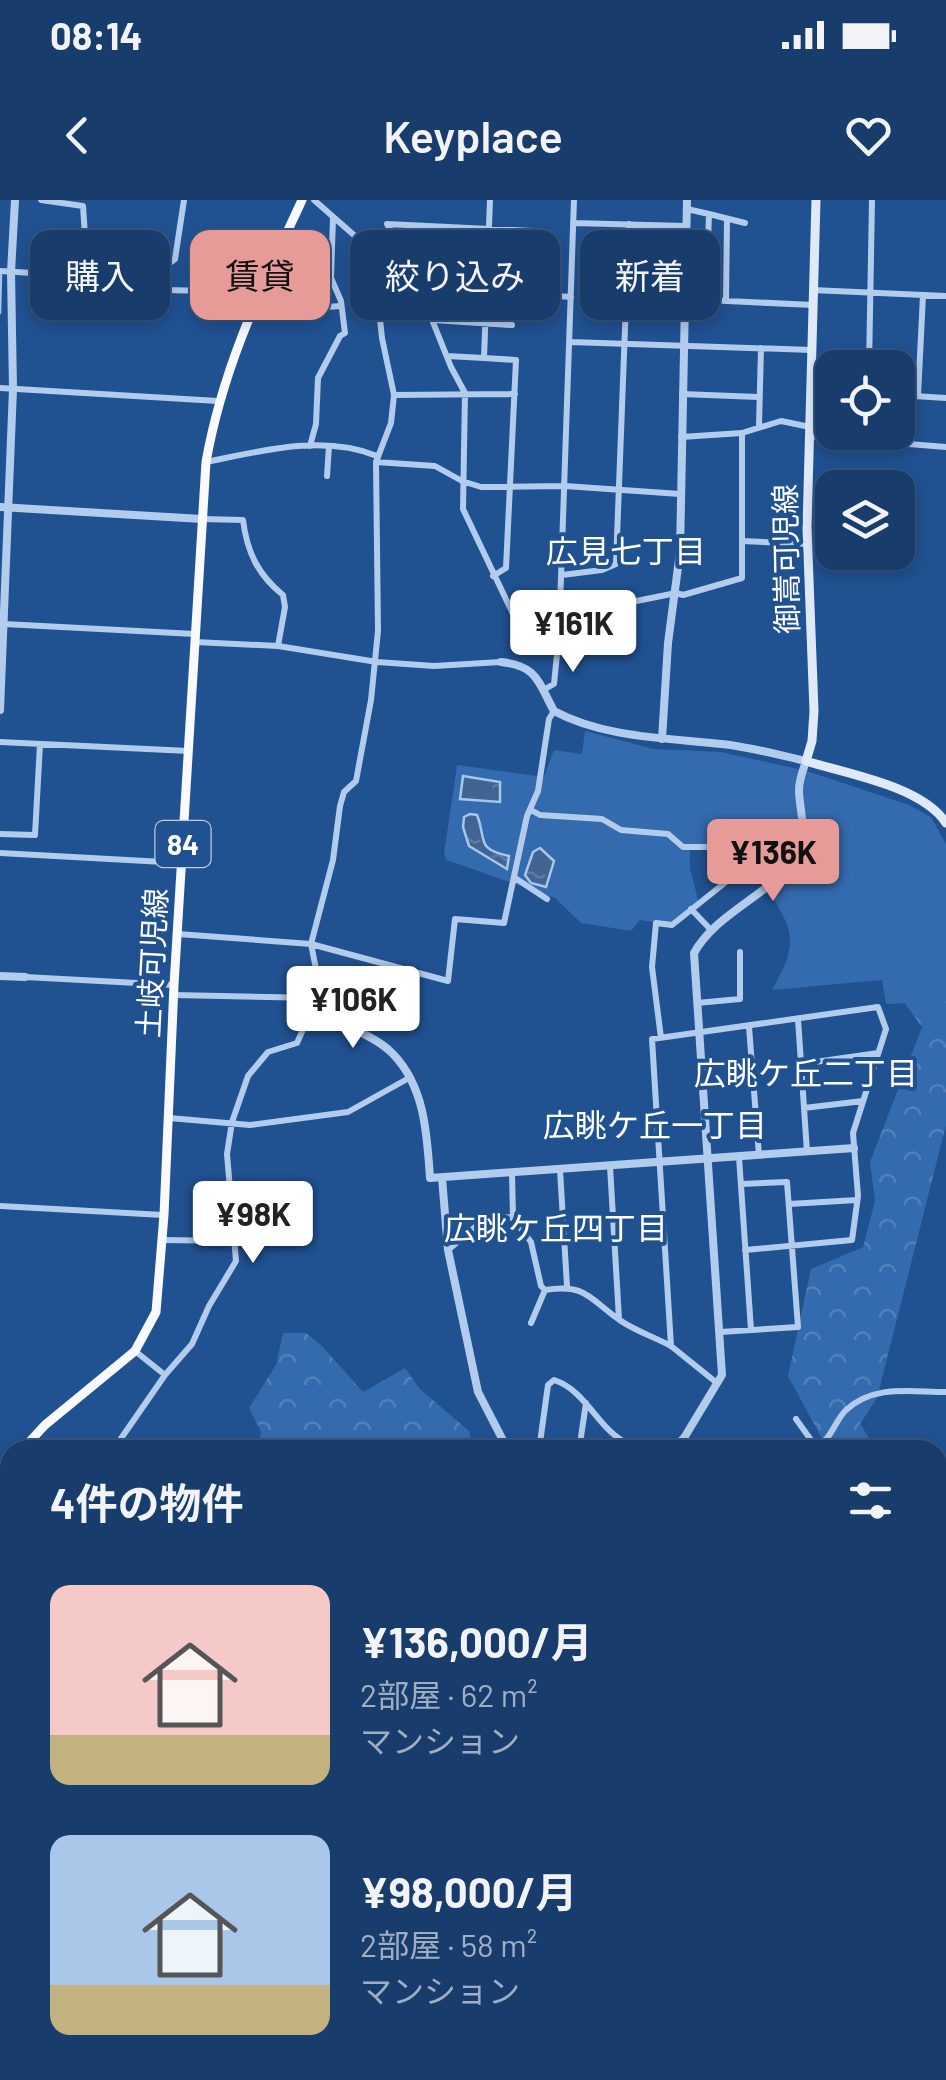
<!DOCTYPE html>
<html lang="ja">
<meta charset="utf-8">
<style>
:root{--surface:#183d6d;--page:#214472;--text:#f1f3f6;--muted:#9faec2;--line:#365680;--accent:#e69b98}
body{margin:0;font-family:Barlow,"Noto Sans JP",sans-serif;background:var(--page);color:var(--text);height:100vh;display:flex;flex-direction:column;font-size:38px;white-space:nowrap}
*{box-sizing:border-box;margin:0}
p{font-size:32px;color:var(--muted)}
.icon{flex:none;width:55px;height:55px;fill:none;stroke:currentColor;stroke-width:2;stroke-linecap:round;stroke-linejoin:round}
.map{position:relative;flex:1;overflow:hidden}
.drawer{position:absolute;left:0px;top:1240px;width:948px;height:640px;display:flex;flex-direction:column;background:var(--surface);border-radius:30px 30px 0 0;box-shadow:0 5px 15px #0003,0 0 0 2px var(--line)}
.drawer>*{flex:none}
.banner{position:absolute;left:30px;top:30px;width:888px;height:90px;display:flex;gap:20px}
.tools{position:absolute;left:815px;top:150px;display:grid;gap:20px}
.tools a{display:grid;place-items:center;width:100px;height:100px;border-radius:20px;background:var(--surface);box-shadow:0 5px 15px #0003,0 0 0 2px var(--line);font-size:50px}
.price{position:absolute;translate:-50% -85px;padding:0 22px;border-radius:10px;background:#fff;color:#222;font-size:32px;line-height:65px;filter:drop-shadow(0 2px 5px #0008)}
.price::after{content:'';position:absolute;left:50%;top:60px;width:30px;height:22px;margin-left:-15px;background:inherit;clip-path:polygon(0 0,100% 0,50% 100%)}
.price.selected{background:var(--accent);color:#111}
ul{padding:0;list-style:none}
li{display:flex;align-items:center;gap:30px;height:250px;padding:0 50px}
li span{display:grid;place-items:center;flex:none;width:280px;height:200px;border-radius:20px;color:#555}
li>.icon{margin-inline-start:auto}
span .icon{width:120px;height:120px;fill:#fffc;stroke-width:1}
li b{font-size:42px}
h2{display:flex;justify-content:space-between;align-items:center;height:120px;padding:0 50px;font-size:42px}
.chip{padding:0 35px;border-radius:20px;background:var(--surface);box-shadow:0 5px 15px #0003,0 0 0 2px var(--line);font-size:35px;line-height:90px}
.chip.selected{background:var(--accent);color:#111}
.status{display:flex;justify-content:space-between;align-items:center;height:70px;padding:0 50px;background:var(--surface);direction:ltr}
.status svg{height:28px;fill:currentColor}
header{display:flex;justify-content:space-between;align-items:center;height:130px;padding:0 50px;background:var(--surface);font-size:45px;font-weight:600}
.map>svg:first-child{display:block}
.forest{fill:url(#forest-crowns)}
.park{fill:#346aae}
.water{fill:url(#water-ripples);stroke:#a5c7ee;stroke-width:2.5}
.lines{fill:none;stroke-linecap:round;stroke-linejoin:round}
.stream{stroke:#a5c7ee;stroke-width:2.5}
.minor{stroke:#b2cced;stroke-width:6}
.tertiary{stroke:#b2cced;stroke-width:8}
.secondary{stroke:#deeafa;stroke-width:9}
.primary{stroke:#f8faff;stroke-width:9}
.labels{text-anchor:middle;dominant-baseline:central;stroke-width:8;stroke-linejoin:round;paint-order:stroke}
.shield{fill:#205191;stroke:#bccbde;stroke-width:2.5}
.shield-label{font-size:28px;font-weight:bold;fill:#fff}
.street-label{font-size:30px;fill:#fff;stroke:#205191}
.neighbourhood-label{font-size:32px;fill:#fff;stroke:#205191}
</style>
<div class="status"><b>08:14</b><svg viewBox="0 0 49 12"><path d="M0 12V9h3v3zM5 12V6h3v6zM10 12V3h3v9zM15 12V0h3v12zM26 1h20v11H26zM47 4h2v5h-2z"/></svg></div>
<header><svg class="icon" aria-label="back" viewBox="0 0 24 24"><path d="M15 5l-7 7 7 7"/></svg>Keyplace<svg class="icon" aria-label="heart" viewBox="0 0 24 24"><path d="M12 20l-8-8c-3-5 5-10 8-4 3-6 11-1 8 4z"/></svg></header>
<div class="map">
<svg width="946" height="1880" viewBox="0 0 946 1880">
<defs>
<pattern id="forest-crowns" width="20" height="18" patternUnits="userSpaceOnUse" patternTransform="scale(2.5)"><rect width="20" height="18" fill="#346aae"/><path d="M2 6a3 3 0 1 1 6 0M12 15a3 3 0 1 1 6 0" fill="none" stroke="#5280ba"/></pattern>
<pattern id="water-ripples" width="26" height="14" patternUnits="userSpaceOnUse" patternTransform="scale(2.5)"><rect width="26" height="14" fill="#426492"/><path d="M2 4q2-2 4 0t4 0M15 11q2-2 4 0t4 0" fill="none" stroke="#5e7ba2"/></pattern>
</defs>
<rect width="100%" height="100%" fill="#205191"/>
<path class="forest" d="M946 678V925L877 1198 860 1224 877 1250H828L788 1176 811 1069 863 1047 875 1001 870 962 922 827 887 779Z
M283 1133H306L321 1145 363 1192 405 1168 420 1189 470 1232 471 1250H257L261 1232 249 1208 276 1165Z
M0 1721 10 1729V1870H229L234 1880H163L150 1870 143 1880H0Z
M597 1870H822L815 1880H598Z"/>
<path class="park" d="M585 531 654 549 721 552 807 571 909 605 931 617 946 644V802L886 804 882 780 772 790C799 742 795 731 765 686L787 665 773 647H690V669L699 703 672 725 640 720 631 731 581 723 555 698 447 660 444 654 457 565 544 577 554 550 582 554Z"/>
<path class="water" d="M463 576 500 582V602L460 599Z
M470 614 477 615C487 640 475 649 509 656L507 669 469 646 463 627 464 617Z
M540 648 554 661 546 687 531 683 525 675 533 652Z"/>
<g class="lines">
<path class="stream" d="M0 113 1 75"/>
<path class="minor" d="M41 0 83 6 85 36C114 44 137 59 167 65L175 59 184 0
M490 0 484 158 516 160 506 368 493 376
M687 9 709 14 706 100
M709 14 745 23
M573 23 686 26
M533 31 387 24 408 60 451 167 465 193 463 309 514 416 542 433 559 435 607 407 676 393 683 395 742 378V233
M410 63 534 70
M0 71 161 81 164 90 259 92
M294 82 297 109 341 106
M265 84 332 80
M419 87 571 97
M812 90 946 96
M684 99 813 105
M726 101 727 19
M433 120 512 125
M570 142 812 150
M447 156 484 158
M869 168 872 0
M0 188 218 201
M682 194 758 197
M394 195 515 194
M898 195 946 198
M918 196 923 95
M759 225 761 148
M810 236 946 247
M681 237 742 233 781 221 810 227
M310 246 316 224 318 178 340 136 345 133 341 101 331 78 333 18
M206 262C261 251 323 234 377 256
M376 262 435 266 462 281 481 287 565 286 680 294
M327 276 329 246
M202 319 243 320C247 352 258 375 283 395L285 407 278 446
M742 341 808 344
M562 375 602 370 616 364 629 24
M4 424 195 434
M195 442 278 446 377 462 434 466 501 462
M545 489 554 484 559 435 574 0
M0 542 189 551
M531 610 540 615 602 619 621 630 668 634 683 647H773L788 665
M0 634 35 635 40 544
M0 653 182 663
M515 678 547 699
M691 709 711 730
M178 734 311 744 448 781 455 719 504 723 527 616 538 591 549 519 554 511
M25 777 174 785
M174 795 317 798
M697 803 740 799V752
M798 819 807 952
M749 827 759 955
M661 838 652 767 656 723 672 725 736 674
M801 864 878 853
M804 908 863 901
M169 918 250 925 348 912 409 878
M739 957 751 1130
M610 966 619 1119
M560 970 567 1086
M512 973 513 1018 531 1042 541 1086 545 1090C587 1083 590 1100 621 1121 636 1131 654 1137 671 1146
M789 1004 857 1000
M0 1006 163 1015
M162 1040 234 1041
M448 1050C470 1033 482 1012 513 1018
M531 1123 545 1090
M720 1132 798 1127 787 982 741 984
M135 1151 165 1175
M717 1183 671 1146 652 839 878 807 886 829 853 933 858 996 852 1040 745 1050
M796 1219 816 1247C832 1239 834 1222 846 1210 874 1184 911 1192 946 1192
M113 1250 165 1175 192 1144 209 1106 236 1061 227 954 232 922 248 876 268 852 297 843 317 798 318 779 311 744 333 660 340 606 344 592 356 581 371 500 378 431 376 262 391 223 394 195 382 138 374 63 363 43 314 0
M539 1250 548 1185 554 1180C588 1191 598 1232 631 1245
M579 1250 586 1203
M0 1553 10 1532
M938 1640H946
M0 1647 10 1662
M938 1839 946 1826
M302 1870 303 1880
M329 1870 330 1880
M378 1870 379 1880
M428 1870 429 1880
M478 1870 479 1880
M579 1870 580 1880
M937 1870 938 1880"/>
<path class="tertiary" d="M0 307 202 319
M501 462C538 466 538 482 554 511 604 538 667 538 722 544 750 547 779 555 806 561 803 570 799 580 799 590 799 608 808 635 799 652 775 694 718 710 694 753L722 1175 684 1238 674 1247 631 1245 630 1250
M0 510 13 189 11 72 15 0
M662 539 668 443 680 352 687 0
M0 776 25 777
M311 810C336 824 373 833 393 854 425 887 427 935 430 978L854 948
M442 978 448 1050 478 1192 508 1250
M527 1870 528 1880"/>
<path class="secondary" d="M816 0 807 327 814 511 812 541 806 561C847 574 922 586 946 623"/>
<path class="primary" d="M22 1250 45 1225 135 1151 156 1112 164 1015 174 785 206 262C223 166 262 87 302 0
M0 1275 10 1263"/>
</g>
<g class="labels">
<rect class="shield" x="155.5" y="621" width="55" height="46" rx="8"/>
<g class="shield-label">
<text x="183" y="644">84</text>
</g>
<g class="street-label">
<text transform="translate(785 359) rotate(-91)">御嵩可児線</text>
<text transform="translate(151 763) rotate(-87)">土岐可児線</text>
</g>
<g class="neighbourhood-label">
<text x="626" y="350">広見七丁目</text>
<text x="806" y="872">広眺ケ丘二丁目</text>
<text x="655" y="924">広眺ケ丘一丁目</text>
<text x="556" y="1027">広眺ケ丘四丁目</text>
</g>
</g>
</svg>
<div class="tools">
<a><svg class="icon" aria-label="locate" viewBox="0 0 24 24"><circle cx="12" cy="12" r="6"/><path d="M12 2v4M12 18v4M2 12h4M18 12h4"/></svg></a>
<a><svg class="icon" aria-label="layers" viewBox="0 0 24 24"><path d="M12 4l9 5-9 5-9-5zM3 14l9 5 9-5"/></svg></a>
</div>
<b class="price" style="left:573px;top:475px">¥161K</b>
<b class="price selected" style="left:773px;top:704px">¥136K</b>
<b class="price" style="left:353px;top:851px">¥106K</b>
<b class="price" style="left:253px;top:1066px">¥98K</b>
<div class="banner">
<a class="chip">購入</a>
<a class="chip selected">賃貸</a>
<a class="chip">絞り込み</a>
<a class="chip">新着</a>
</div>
<section class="drawer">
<h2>4件の物件<svg class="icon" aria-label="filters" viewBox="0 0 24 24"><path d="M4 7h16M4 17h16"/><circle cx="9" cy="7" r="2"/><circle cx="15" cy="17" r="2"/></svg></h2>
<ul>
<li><span style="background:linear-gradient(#f6c9c9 75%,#c2b280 0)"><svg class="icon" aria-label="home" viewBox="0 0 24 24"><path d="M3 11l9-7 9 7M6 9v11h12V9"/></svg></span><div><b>¥136,000/月</b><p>2部屋 · 62 m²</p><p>マンション</p></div></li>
<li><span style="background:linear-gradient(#a9c7e8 75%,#c2b280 0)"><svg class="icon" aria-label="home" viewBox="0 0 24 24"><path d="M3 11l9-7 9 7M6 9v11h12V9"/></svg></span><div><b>¥98,000/月</b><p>2部屋 · 58 m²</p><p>マンション</p></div></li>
</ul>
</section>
</div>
